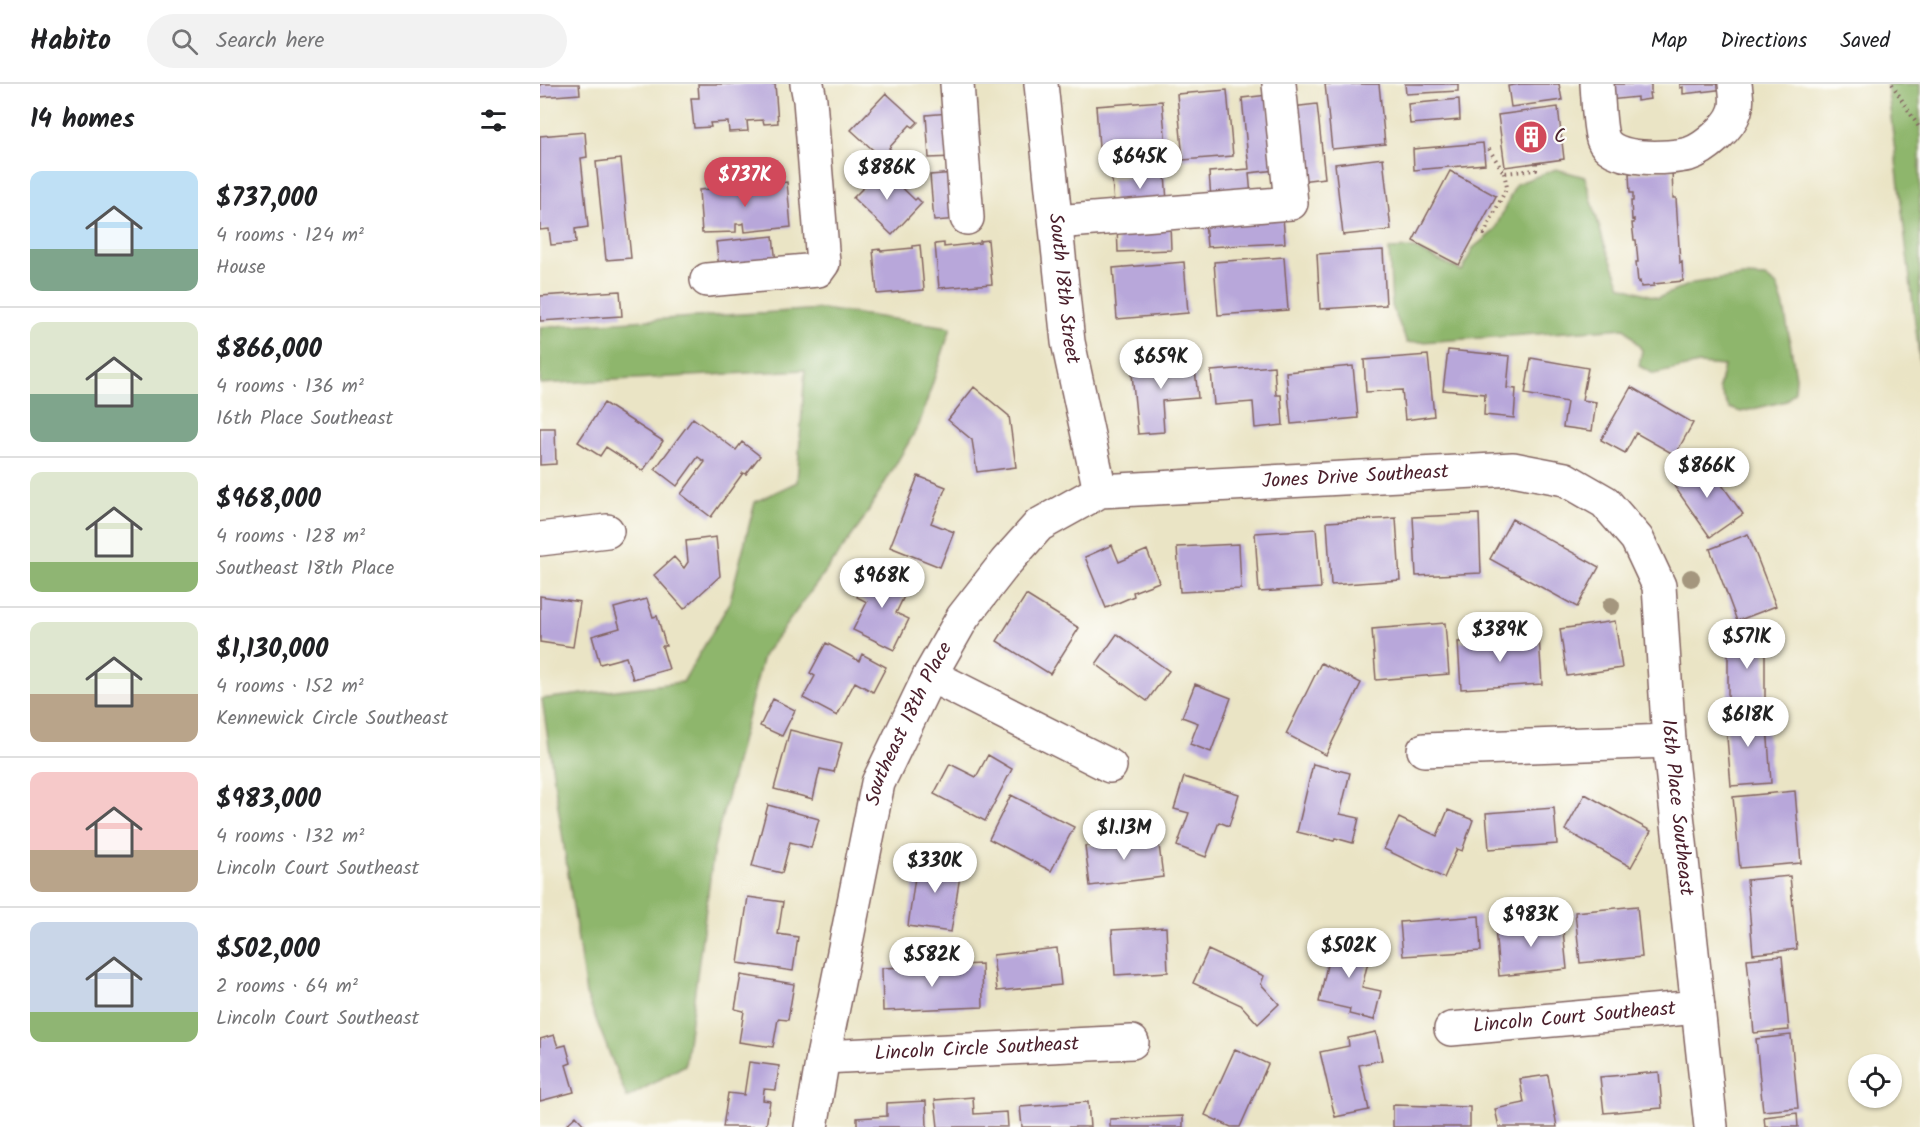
<!DOCTYPE html>
<meta charset="utf-8">
<style>
:root{--surface:#fff;--page:#f2f2f2;--text:#202124;--muted:#757577;--line:#e0e0e0;--accent:#d1495b}
body{margin:0;font-family:Kalam,sans-serif;background:var(--page);color:var(--text);height:100vh;display:flex;flex-direction:column;font-size:22px;white-space:nowrap}
*{box-sizing:border-box;margin:0}
p{font-size:20px;color:var(--muted)}
.icon{flex:none;width:33px;height:33px;fill:none;stroke:currentColor;stroke-width:2;stroke-linecap:round;stroke-linejoin:round}
.map{position:relative;flex:1;overflow:hidden}
.drawer{display:flex;flex-direction:column;background:var(--surface);width:540px}
.drawer>*{flex:none}
.controls{position:absolute;left:1308px;top:970px;display:grid;gap:12px}
.controls a{display:grid;place-items:center;width:54px;height:54px;border-radius:50%;background:var(--surface);box-shadow:0 2px 4px #0004;font-size:30px}
.price{position:absolute;translate:-50% -51px;padding:0 14px;border-radius:21px;background:#fff;color:#222;font-size:20px;line-height:39px;filter:drop-shadow(0 2px 3px #0008)}
.price::after{content:'';position:absolute;left:50%;top:36px;width:18px;height:14px;margin-left:-9px;background:inherit;clip-path:polygon(0 0,100% 0,50% 100%)}
.price.current{background:var(--accent);color:#fff}
ul{padding:0;list-style:none}
li{display:flex;align-items:center;gap:18px;height:150px;padding:0 30px}
li+li{border-top:2px solid var(--line)}
li span{display:grid;place-items:center;flex:none;width:168px;height:120px;border-radius:12px;color:#555}
li>.icon{margin-inline-start:auto}
span .icon{width:72px;height:72px;fill:#fffc;stroke-width:1}
li b{font-size:26px}
h2{display:flex;justify-content:space-between;align-items:center;height:72px;padding:0 30px;font-size:26px}
header{display:flex;align-items:center;gap:36px;box-sizing:border-box;height:84px;padding:0 30px;background:var(--surface);border-bottom:2px solid var(--line)}
header strong{font-size:28px}
nav{display:flex;gap:33px;margin-inline-start:auto;font-size:21px}
.search{width:420px;height:54px;background:var(--page);display:flex;align-items:center;gap:15px;box-sizing:border-box;padding:0 21px;border-radius:33px;color:var(--muted);font-size:22px}
main{display:flex;flex:1;min-height:0}
.map>svg:first-child{display:block}
.forest{fill:#8eb66c;stroke:#6c6a4c;stroke-width:1.5}
.building{fill:#b8a7da}
.lines{fill:none;stroke-linecap:round;stroke-linejoin:round}
.minor-casing{stroke:#826461;stroke-width:36}
.path{stroke:#826461;stroke-width:4;stroke-dasharray:1.5 4.5;stroke-linecap:butt}
.minor{stroke:#fff;stroke-width:33}
.tree{fill:#a4967e}
.labels{text-anchor:middle;dominant-baseline:central;stroke-width:4.5;stroke-linejoin:round;paint-order:stroke}
.poi-label{font-size:20px;fill:#4a1f2b;stroke:#fdfcf7;text-anchor:start}
.street-label{font-size:20px;fill:#4a1f2b;stroke:#fdfcf7}
</style>
<header>
<strong>Habito</strong>
<div class="search"><svg class="icon" aria-label="search" viewBox="0 0 24 24"><circle cx="10" cy="10" r="6"/><path d="M15 15l6 6"/></svg>Search here</div>
<nav><a>Map</a><a>Directions</a><a>Saved</a></nav>
</header>
<main>
<section class="drawer">
<h2>14 homes<svg class="icon" aria-label="filters" viewBox="0 0 24 24"><path d="M4 7h16M4 17h16"/><circle cx="9" cy="7" r="2"/><circle cx="15" cy="17" r="2"/></svg></h2>
<ul>
<li><span style="background:linear-gradient(#bfe0f5 65%,#7fa58c 0)"><svg class="icon" aria-label="home" viewBox="0 0 24 24"><path d="M3 11l9-7 9 7M6 9v11h12V9"/></svg></span><div><b>$737,000</b><p>4 rooms · 124 m²</p><p>House</p></div></li>
<li><span style="background:linear-gradient(#dfe7d0 60%,#7fa58c 0)"><svg class="icon" aria-label="home" viewBox="0 0 24 24"><path d="M3 11l9-7 9 7M6 9v11h12V9"/></svg></span><div><b>$866,000</b><p>4 rooms · 136 m²</p><p>16th Place Southeast</p></div></li>
<li><span style="background:linear-gradient(#dfe7d0 75%,#8fb573 0)"><svg class="icon" aria-label="home" viewBox="0 0 24 24"><path d="M3 11l9-7 9 7M6 9v11h12V9"/></svg></span><div><b>$968,000</b><p>4 rooms · 128 m²</p><p>Southeast 18th Place</p></div></li>
<li><span style="background:linear-gradient(#dfe7d0 60%,#b9a48a 0)"><svg class="icon" aria-label="home" viewBox="0 0 24 24"><path d="M3 11l9-7 9 7M6 9v11h12V9"/></svg></span><div><b>$1,130,000</b><p>4 rooms · 152 m²</p><p>Kennewick Circle Southeast</p></div></li>
<li><span style="background:linear-gradient(#f6c9c9 65%,#b9a48a 0)"><svg class="icon" aria-label="home" viewBox="0 0 24 24"><path d="M3 11l9-7 9 7M6 9v11h12V9"/></svg></span><div><b>$983,000</b><p>4 rooms · 132 m²</p><p>Lincoln Court Southeast</p></div></li>
<li><span style="background:linear-gradient(#c9d6e8 75%,#8fb573 0)"><svg class="icon" aria-label="home" viewBox="0 0 24 24"><path d="M3 11l9-7 9 7M6 9v11h12V9"/></svg></span><div><b>$502,000</b><p>2 rooms · 64 m²</p><p>Lincoln Court Southeast</p></div></li>
</ul>
</section>
<div class="map">
<svg width="1380" height="1043" viewBox="0 0 1380 1043">
<rect width="100%" height="100%" fill="#fdfcf7"/>
<filter id="ink" filterUnits="userSpaceOnUse"><feTurbulence type="fractalNoise" baseFrequency=".0167" numOctaves="2"/><feDisplacementMap in="SourceGraphic" scale="12" xChannelSelector="R" yChannelSelector="G"/><feConvolveMatrix kernelMatrix="1 2 1 2 8 2 1 2 1" color-interpolation-filters="sRGB"/></filter>
<filter id="wash" filterUnits="userSpaceOnUse"><feTurbulence type="fractalNoise" baseFrequency=".008" numOctaves="4" result="noise"/><feDisplacementMap in="SourceGraphic" scale="24" xChannelSelector="R" yChannelSelector="G"/><feGaussianBlur stdDeviation="1.35" result="paint"/><feColorMatrix in="noise" values="0 0 0 0 0 0 0 0 0 0 0 0 0 0 0 0 0 1.4 0 .05"/><feComposite in="paint" operator="in"/></filter>
<g filter="url(#wash)">
<rect width="100%" height="100%" fill="#eae4c5"/>
<path class="forest" d="M1347 0H1380V280Z
M1016 85 1045 93 1063 156 1081 202 1118 214 1153 199 1204 192 1225 193 1237 202 1244 223 1256 293 1255 307 1246 317 1201 328 1189 324 1179 304 1184 282 1159 280 1114 290 1099 282 1102 266 1085 244 867 259 852 222 849 165 873 164 922 187 933 164 954 147 976 100Z
M282 225 411 243 379 341 320 441 223 572 174 764 145 981 87 1014 46 910 2 615 143 598 189 520 215 418 257 398 265 286 0 300V243Z"/>
<g id="blocks">
<path class="building" d="M0 0H39L40 10 0 13Z
M158 0H235L238 39 224 40 223 36 207 37 208 47 189 48 188 38 170 39 171 43 154 44 151 14H159Z
M785 0H839L845 60 792 65Z
M865 0H918V7L866 10Z
M980 0H1019L1022 16 971 23 968 2Z
M1067 0H1111V9H1109L1110 15 1097 17V13L1069 16Z
M1140 0H1184L1185 5 1143 10V3L1140 4Z
M687 6 693 72 643 76 637 10Z
M346 9 378 38 373 43 370 41 349 64 351 66 343 75 311 46Z
M728 11 736 86 709 89 711 112 671 115 669 88 709 85 702 14Z
M919 15 920 36 870 40 868 20Z
M622 17 627 72 560 77 556 22Z
M777 20 785 94 760 97 752 23Z
M1018 23 1024 75 965 83 958 31Z
M409 29 413 73 389 74 386 31Z
M45 48 47 73 41 74 48 143 35 145 36 159 11 161 9 145 0 146V52Z
M943 59 945 80 874 86 873 65Z
M843 74 851 146 803 151 795 80Z
M81 75 91 174 66 176 56 78Z
M345 82 352 88 349 91 375 116 377 114 382 119 352 151 313 114Z
M1132 85 1133 114H1136L1140 179 1142 178 1143 197 1114 200V202L1101 203 1100 197 1098 198 1096 178H1098L1096 156H1094L1092 139H1094V135L1092 136 1091 117H1093V109H1090L1089 90Z
M910 87 956 112 919 181 873 157Z
M415 89 419 135 394 137 390 91Z
M210 91 211 107 232 106 231 100 247 98 251 143 205 148 204 139 201 140H196V148L162 149 159 106 196 103 194 92Z
M625 91 627 117 574 120 572 95Z
M743 133 745 159 667 163 665 137Z
M630 140 631 166 578 168 577 142Z
M233 152 236 179 179 185 176 158Z
M448 156 452 200 399 204 395 160 404 159V163L440 159V157Z
M380 161 384 206 337 210 333 166 340 165 341 167 373 164V162Z
M843 166 846 221 780 225 777 170Z
M744 173 748 226 678 231 674 178Z
M644 178 648 229 577 235 573 184Z
M80 207 82 232 0 237V212Z
M908 266 970 272 967 304 976 305 974 334 944 331 945 310 903 306Z
M888 271 894 332 865 336 862 306 826 308 824 276Z
M991 274 1048 284 1042 316 1056 318 1052 347 1023 343 1027 318 985 310Z
M654 275 658 314 622 317 624 348 598 350 591 280Z
M734 282 736 311H741L743 341 715 344 713 318 674 321 671 287Z
M813 282 818 334 751 340 746 288Z
M434 303 469 332 476 383 437 388 432 356 408 336Z
M1091 303 1153 339 1135 371 1096 349 1085 369 1061 356Z
M64 319 123 357 103 387 66 363 60 372 38 358Z
M153 334 196 366 202 358 220 372 206 390 203 389 171 433 141 410 165 378 158 373 137 402 115 385Z
M0 344H15L16 380 0 381Z
M1164 376 1203 430 1170 453 1132 399Z
M378 392 406 403 391 439 414 448 400 483 350 463Z
M939 430 941 489 876 492 873 433Z
M856 434 860 496 791 501 787 438Z
M972 435 1059 483 1037 523 950 475Z
M776 445 781 504 719 508 715 449Z
M1208 450 1236 522 1197 537 1170 465Z
M176 453 180 492 144 525 114 491 134 473 144 484 148 478 146 457Z
M699 460 701 505 640 508 637 463Z
M572 461 579 478 607 466 619 498 593 508 594 512 566 524 545 473Z
M330 484 369 502 356 529 369 535 354 566 313 546 327 518 317 513Z
M486 511 539 544 510 590 457 557Z
M0 512 40 518 33 563 0 558Z
M107 515 113 533 117 532 126 562H122L129 585 93 595 86 573 60 580 52 552 80 544 74 524Z
M1075 537 1082 584 1027 592 1020 545Z
M905 539 909 590 836 596 832 545Z
M577 550 629 587 607 617 556 580Z
M1225 552V619L1188 618V553Z
M999 553 1002 600 921 605 918 558Z
M286 559 319 577 322 570 346 583 333 608 315 598 297 632 263 614 275 592 270 589Z
M781 579 821 599 786 671 746 650Z
M655 600 691 614 671 668 650 660 658 639 642 633Z
M233 615 255 626 242 652 220 642Z
M1226 626 1231 699 1191 702 1185 629Z
M250 646 302 659 294 688 280 685 273 715 234 705Z
M448 671 472 685 445 737 394 710 410 680 436 693Z
M773 680 810 689 800 730 819 734 813 759 795 754 794 757 757 748Z
M644 693 699 710 689 742 679 738 666 773 637 762 649 729 634 725Z
M1255 707 1261 779 1200 784 1193 713Z
M1045 710 1111 747 1091 783 1025 746Z
M471 711 534 743 511 787 449 755Z
M228 721 279 735 271 764 250 758 242 789 212 782Z
M1014 724 1017 760 949 765 946 729Z
M908 726 933 736 922 767 917 765 904 794 844 765 859 734 897 752Z
M618 753 623 793 550 802 545 762Z
M378 772 422 779 411 848 368 842Z
M1250 792 1257 865 1213 870 1207 796Z
M208 813 243 818 238 850 258 853 253 887 198 879Z
M1097 822 1102 873 1040 879 1035 828Z
M939 832 941 867 863 872 860 838Z
M1022 837 1027 885 959 892 955 843Z
M626 843 628 888 575 891 572 846Z
M793 853 832 861 822 903 841 907 834 936 809 930 810 925 779 918Z
M517 864 521 901 457 907 453 871Z
M668 866 724 892 721 900 739 920 718 940 701 921 653 899Z
M1242 872 1249 946 1214 949 1207 875Z
M442 880 443 923 343 927 342 884Z
M201 891 254 900 248 936 238 935 233 963 199 958 204 927 195 925Z
M836 948 842 976 819 981 829 1026 795 1033 780 968 809 962 808 954Z
M14 951 18 963 26 961 31 979 26 981 34 1008 0 1017V955Z
M1251 951 1258 1024 1223 1027 1216 955Z
M695 965 728 980 700 1043H691L665 1031Z
M209 978 239 982 236 1006 224 1005 223 1016 230 1017 226 1043H183L188 1009 204 1011Z
M1119 988 1122 1024 1064 1029 1060 993Z
M1008 991 1017 1043H959L955 1025 984 1019 980 995Z
M433 1013 434 1030 467 1028 468 1043H398L395 1016Z
M386 1017 387 1043H317V1034L347 1032V1019Z
M548 1018 550 1043H482L480 1023Z
M853 1021 930 1023V1043H853Z
M1257 1029 1258 1043H1225L1224 1033Z
M36 1032 46 1043H24Z
M643 1032V1043H570V1035Z"/>
</g>
</g>
<g filter="url(#ink)">
<use href="#blocks" fill-opacity="0" stroke="#826461" stroke-width="1.5"/>
<g class="lines">
<defs>
<g id="minor">
<path d="M417 0 427 134"/>
<path id="s1" d="M501 0 528 258 560 407"/>
<path d="M1057 0C1058 12 1059 45 1063 55 1072 78 1129 75 1149 70 1165 65 1190 43 1195 27 1198 18 1196 9 1195 0"/>
<path d="M516 138 751 119 739 0"/>
<path d="M167 196 278 186 283 179 270 16 267 0"/>
<path d="M0 455 67 447"/>
<path d="M390 591 570 682"/>
<path d="M884 666 1129 657"/>
<path id="s2" d="M911 945 1158 923"/>
<path id="s3" d="M283 973 592 958"/>
<path id="s4" d="M271 1043 283 973 338 699 390 591 423 533 466 478 499 441 560 407 973 385 1025 395 1065 418 1097 455 1119 502 1129 657 1171 1043"/>
</g>
</defs>
<use href="#minor" class="minor-casing"/>
<path class="path" d="M1352 0 1380 45
M949 65 964 89 996 86V79
M938 147 944 150 967 103 964 89"/>
<use href="#minor" class="minor"/>
</g>
<g class="tree">
<circle cx="1151" cy="494" r="9"/>
<circle cx="1071" cy="522" r="9"/>
</g>
</g>
<defs>
<symbol id="building-disc" viewBox="-11 -11 22 22"><circle r="9.5" fill="#d1495b" stroke="#fdfcf7"/><path d="M-4-6H4V6H1V3H-1V6H-4ZM-2.5-4.3h1.7v1.8h-1.7ZM.8-4.3h1.7v1.8H.8ZM-2.5-1h1.7V.8h-1.7ZM.8-1h1.7V.8H.8Z" fill="#fff"/></symbol>
</defs>
<g fill-rule="evenodd">
<use href="#building-disc" x="972" y="34" width="38" height="38"/>
</g>
<g class="labels">
<g class="poi-label">
<text x="1014" y="53">C</text>
</g>
<g class="street-label">
<text stroke="none"><textPath href="#s1" startOffset="206">South 18th Street</textPath></text>
<text stroke="none"><textPath href="#s4" startOffset="982">Jones Drive Southeast</textPath></text>
<text stroke="none"><textPath href="#s4" startOffset="417">Southeast 18th Place</textPath></text>
<text stroke="none"><textPath href="#s4" startOffset="1562">16th Place Southeast</textPath></text>
<text stroke="none"><textPath href="#s2" startOffset="124">Lincoln Court Southeast</textPath></text>
<text stroke="none"><textPath href="#s3" startOffset="154">Lincoln Circle Southeast</textPath></text>
</g>
</g>
</svg>
<div class="controls">
<a><svg class="icon" aria-label="locate" viewBox="0 0 24 24"><circle cx="12" cy="12" r="6"/><path d="M12 2v4M12 18v4M2 12h4M18 12h4"/></svg></a>
</div>
<b class="price" style="left:600px;top:106px">$645K</b>
<b class="price" style="left:347px;top:117px">$886K</b>
<b class="price current" style="left:205px;top:124px">$737K</b>
<b class="price" style="left:621px;top:306px">$659K</b>
<b class="price" style="left:1167px;top:415px">$866K</b>
<b class="price" style="left:342px;top:525px">$968K</b>
<b class="price" style="left:960px;top:579px">$389K</b>
<b class="price" style="left:1207px;top:586px">$571K</b>
<b class="price" style="left:1208px;top:664px">$618K</b>
<b class="price" style="left:584px;top:777px">$1.13M</b>
<b class="price" style="left:395px;top:810px">$330K</b>
<b class="price" style="left:991px;top:864px">$983K</b>
<b class="price" style="left:809px;top:895px">$502K</b>
<b class="price" style="left:392px;top:904px">$582K</b>
</div>
</main>
